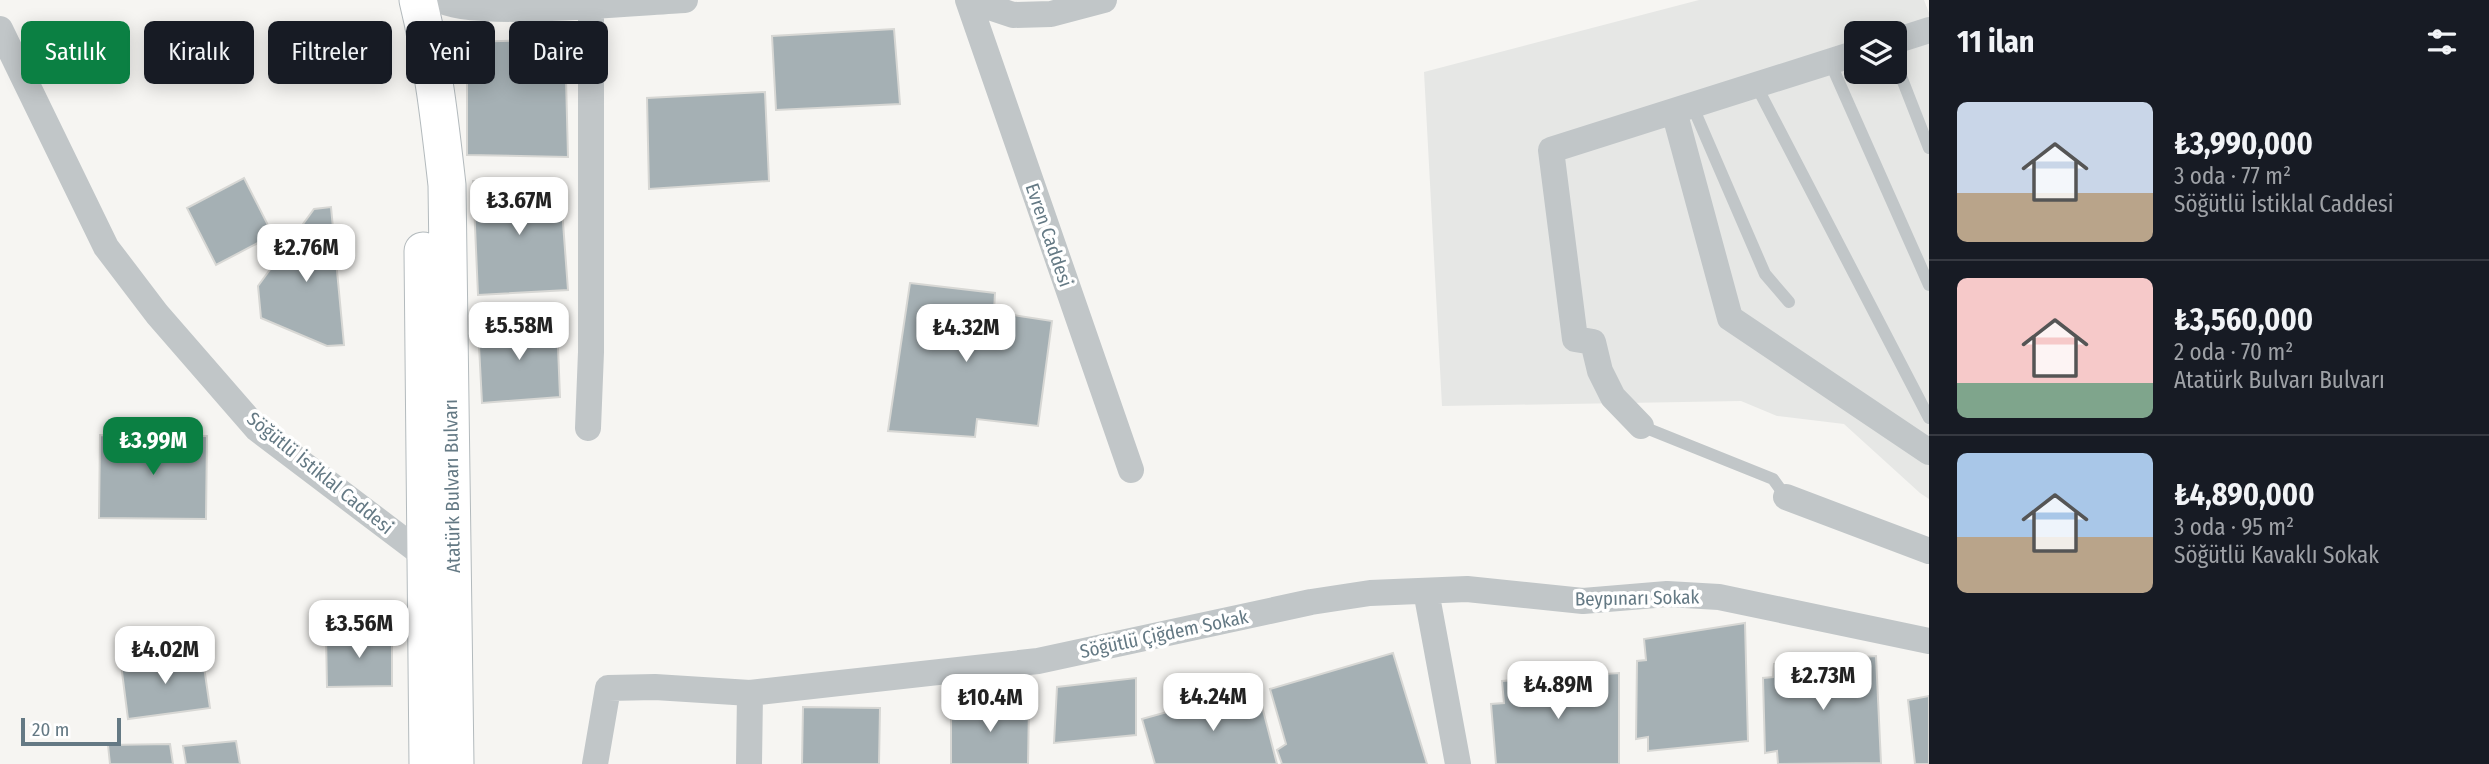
<!DOCTYPE html>
<html lang="tr">
<meta charset="utf-8">
<style>
:root{--surface:#171b24;--page:#20242c;--text:#f1f3f6;--muted:#9ea1a6;--line:#363941;--accent:#0b8043}
body{margin:0;font-family:"Fira Sans Condensed",sans-serif;background:var(--page);color:var(--text);height:100vh;display:flex;flex-direction:column;font-size:26px;white-space:nowrap}
*{box-sizing:border-box;margin:0}
p{font-size:23px;color:var(--muted)}
.icon{flex:none;width:38px;height:38px;fill:none;stroke:currentColor;stroke-width:2;stroke-linecap:round;stroke-linejoin:round}
.map{position:relative;flex:1;overflow:hidden}
.panel{display:flex;flex-direction:column;background:var(--surface);width:560px}
.panel>*{flex:none}
.hud{position:absolute;left:21px;top:21px;width:665px;height:63px;display:flex;gap:14px}
.fabs{position:absolute;left:1844px;top:21px;display:grid;gap:14px}
.fabs a{display:grid;place-items:center;width:63px;height:63px;border-radius:10px;background:var(--surface);box-shadow:0 4px 18px #0003;font-size:35px}
.scale{position:absolute;left:21px;bottom:18px;width:100px;box-sizing:border-box;padding-left:7px;border:4px solid #647984;border-top:0;font-size:19px;line-height:24px;white-space:nowrap;color:#647984;-webkit-text-stroke:5px #fff;paint-order:stroke}
.price{position:absolute;translate:-50% -60px;padding:0 16px;border-radius:14px;background:#fff;color:#222;font-size:23px;line-height:46px;filter:drop-shadow(0 2px 4px #0008)}
.price::after{content:'';position:absolute;left:50%;top:42px;width:21px;height:16px;margin-left:-10px;background:inherit;clip-path:polygon(0 0,100% 0,50% 100%)}
.price.selected{background:var(--accent);color:#fff}
ul{padding:0;list-style:none}
li{display:flex;align-items:center;gap:21px;height:175px;padding:0 28px}
li+li{border-top:2px solid var(--line)}
li span{display:grid;place-items:center;flex:none;width:196px;height:140px;border-radius:10px;color:#555}
li>.icon{margin-inline-start:auto}
span .icon{width:84px;height:84px;fill:#fffc;stroke-width:1}
li b{font-size:30px}
h2{display:flex;justify-content:space-between;align-items:center;height:84px;padding:0 28px;font-size:30px}
.tag{padding:0 24px;border-radius:10px;background:var(--surface);box-shadow:0 4px 18px #0003;font-size:24px;line-height:63px}
.tag.selected{background:var(--accent);color:#fff}
main{display:flex;flex:1;min-height:0}
.map>svg:first-child{display:block}
.built{fill:#e6e7e5;fill-rule:evenodd}
.building{fill:#a5b0b4;stroke:#d7d7d4;stroke-width:2}
.lines{fill:none;stroke-linecap:round;stroke-linejoin:round}
.secondary-casing{stroke:#b3babd;stroke-width:39}
.lane{stroke:#c1c6c8;stroke-width:12}
.street{stroke:#c1c6c8;stroke-width:26}
.secondary{stroke:#fff;stroke-width:37}
.labels{text-anchor:middle;dominant-baseline:central;stroke-width:7;stroke-linejoin:round;paint-order:stroke}
.street-label{font-size:19px;fill:#647984;stroke:#fff}
</style>
<main>
<div class="map">
<svg width="1929" height="764" viewBox="0 0 1929 764">
<rect width="100%" height="100%" fill="#f6f5f2"/>
<path class="built" d="M1699 0H1924L1929 13V499L1920 493 1844 424 1777 416 1741 401 1442 406 1424 72ZM1857 33H1895V72H1857Z"/>
<path class="building" d="M894 29 900 104 776 110 772 36Z
M565 39 568 157 467 155V42Z
M765 92 769 181 649 189 647 98Z
M244 178 273 235 216 265 187 208Z
M473 181 560 182 568 290 478 295Z
M331 207 344 345 327 346 261 318 258 286 314 209Z
M910 283 995 293 994 312 1052 321 1038 426 977 419 975 437 888 431Z
M557 322 560 397 482 403 478 327Z
M100 435 207 436 206 519 99 518Z
M1745 623 1748 741 1648 751V737L1636 739 1637 661 1646 660 1644 639Z
M392 634V686L327 687 326 635Z
M202 653 210 708 128 719 121 664Z
M1393 653 1427 764H1282L1277 750 1286 744 1270 689Z
M1876 656 1881 763 1778 764 1777 751 1765 753 1763 678 1773 677 1774 664Z
M1619 673V764H1496L1491 704 1504 703 1502 681Z
M1136 678V735L1054 743 1057 687Z
M1257 687 1277 764H1155L1142 719Z
M1929 696V764H1915L1908 700Z
M951 703 1029 704 1028 764H951Z
M803 707 880 708 879 764H802Z
M236 741 240 764H186L183 746Z
M170 744 173 764H110L108 745Z"/>
<g class="lines">
<defs>
<path id="secondary" d="M418 0C433 61 440 123 447 185L455 764
M423 251 428 764"/>
</defs>
<use href="#secondary" class="secondary-casing"/>
<path class="lane" d="M1895 61 1929 148
M1830 62 1929 285
M1756 85 1929 418
M1692 105 1765 274 1789 302
M1641 426 1773 479 1786 497"/>
<path class="street" d="M441 0C467 19 642 2 685 0
M968 0 1131 470
M968 0 1013 15 1051 14 1104 0
M0 29 106 247 157 314 257 429 426 557
M1895 41 1929 30
M1674 111 1730 318 1929 452
M1641 426 1613 397 1600 371 1593 342 1575 339 1551 150 1857 53
M588 428 591 352V0
M1786 497 1929 551
M1426 591 1458 764
M595 764 608 688 655 687 750 693 1038 661 1311 602 1370 593 1467 589 1583 601 1667 594 1719 597 1929 641
M749 764 750 693"/>
<use href="#secondary" class="secondary"/>
</g>
<g class="labels">
<g class="street-label">
<text transform="translate(1049 235) rotate(71)">Evren Caddesi</text>
<text transform="translate(320 473) rotate(39)">Söğütlü İstiklal Caddesi</text>
<text transform="translate(452 486) rotate(-91)">Atatürk Bulvarı Bulvarı</text>
<text transform="translate(1637 598) rotate(-1)">Beypınarı Sokak</text>
<text transform="translate(1164 634) rotate(-12)">Söğütlü Çiğdem Sokak</text>
</g>
</g>
</svg>
<div class="fabs">
<a><svg class="icon" aria-label="layers" viewBox="0 0 24 24"><path d="M12 4l9 5-9 5-9-5zM3 14l9 5 9-5"/></svg></a>
</div>
<div class="scale">20 m</div>
<b class="price" style="left:519px;top:237px">₺3.67M</b>
<b class="price" style="left:306px;top:284px">₺2.76M</b>
<b class="price" style="left:519px;top:362px">₺5.58M</b>
<b class="price" style="left:966px;top:364px">₺4.32M</b>
<b class="price selected" style="left:153px;top:477px">₺3.99M</b>
<b class="price" style="left:359px;top:660px">₺3.56M</b>
<b class="price" style="left:165px;top:686px">₺4.02M</b>
<b class="price" style="left:1823px;top:712px">₺2.73M</b>
<b class="price" style="left:1558px;top:721px">₺4.89M</b>
<b class="price" style="left:1213px;top:733px">₺4.24M</b>
<b class="price" style="left:990px;top:734px">₺10.4M</b>
<div class="hud">
<a class="tag selected">Satılık</a>
<a class="tag">Kiralık</a>
<a class="tag">Filtreler</a>
<a class="tag">Yeni</a>
<a class="tag">Daire</a>
</div>
</div>
<section class="panel">
<h2>11 ilan<svg class="icon" aria-label="filters" viewBox="0 0 24 24"><path d="M4 7h16M4 17h16"/><circle cx="9" cy="7" r="2"/><circle cx="15" cy="17" r="2"/></svg></h2>
<ul>
<li><span style="background:linear-gradient(#c9d6e8 65%,#b9a48a 0)"><svg class="icon" aria-label="home" viewBox="0 0 24 24"><path d="M3 11l9-7 9 7M6 9v11h12V9"/></svg></span><div><b>₺3,990,000</b><p>3 oda · 77 m²</p><p>Söğütlü İstiklal Caddesi</p></div></li>
<li><span style="background:linear-gradient(#f6c9c9 75%,#7fa58c 0)"><svg class="icon" aria-label="home" viewBox="0 0 24 24"><path d="M3 11l9-7 9 7M6 9v11h12V9"/></svg></span><div><b>₺3,560,000</b><p>2 oda · 70 m²</p><p>Atatürk Bulvarı Bulvarı</p></div></li>
<li><span style="background:linear-gradient(#a9c7e8 60%,#b9a48a 0)"><svg class="icon" aria-label="home" viewBox="0 0 24 24"><path d="M3 11l9-7 9 7M6 9v11h12V9"/></svg></span><div><b>₺4,890,000</b><p>3 oda · 95 m²</p><p>Söğütlü Kavaklı Sokak</p></div></li>
</ul>
</section>
</main>
